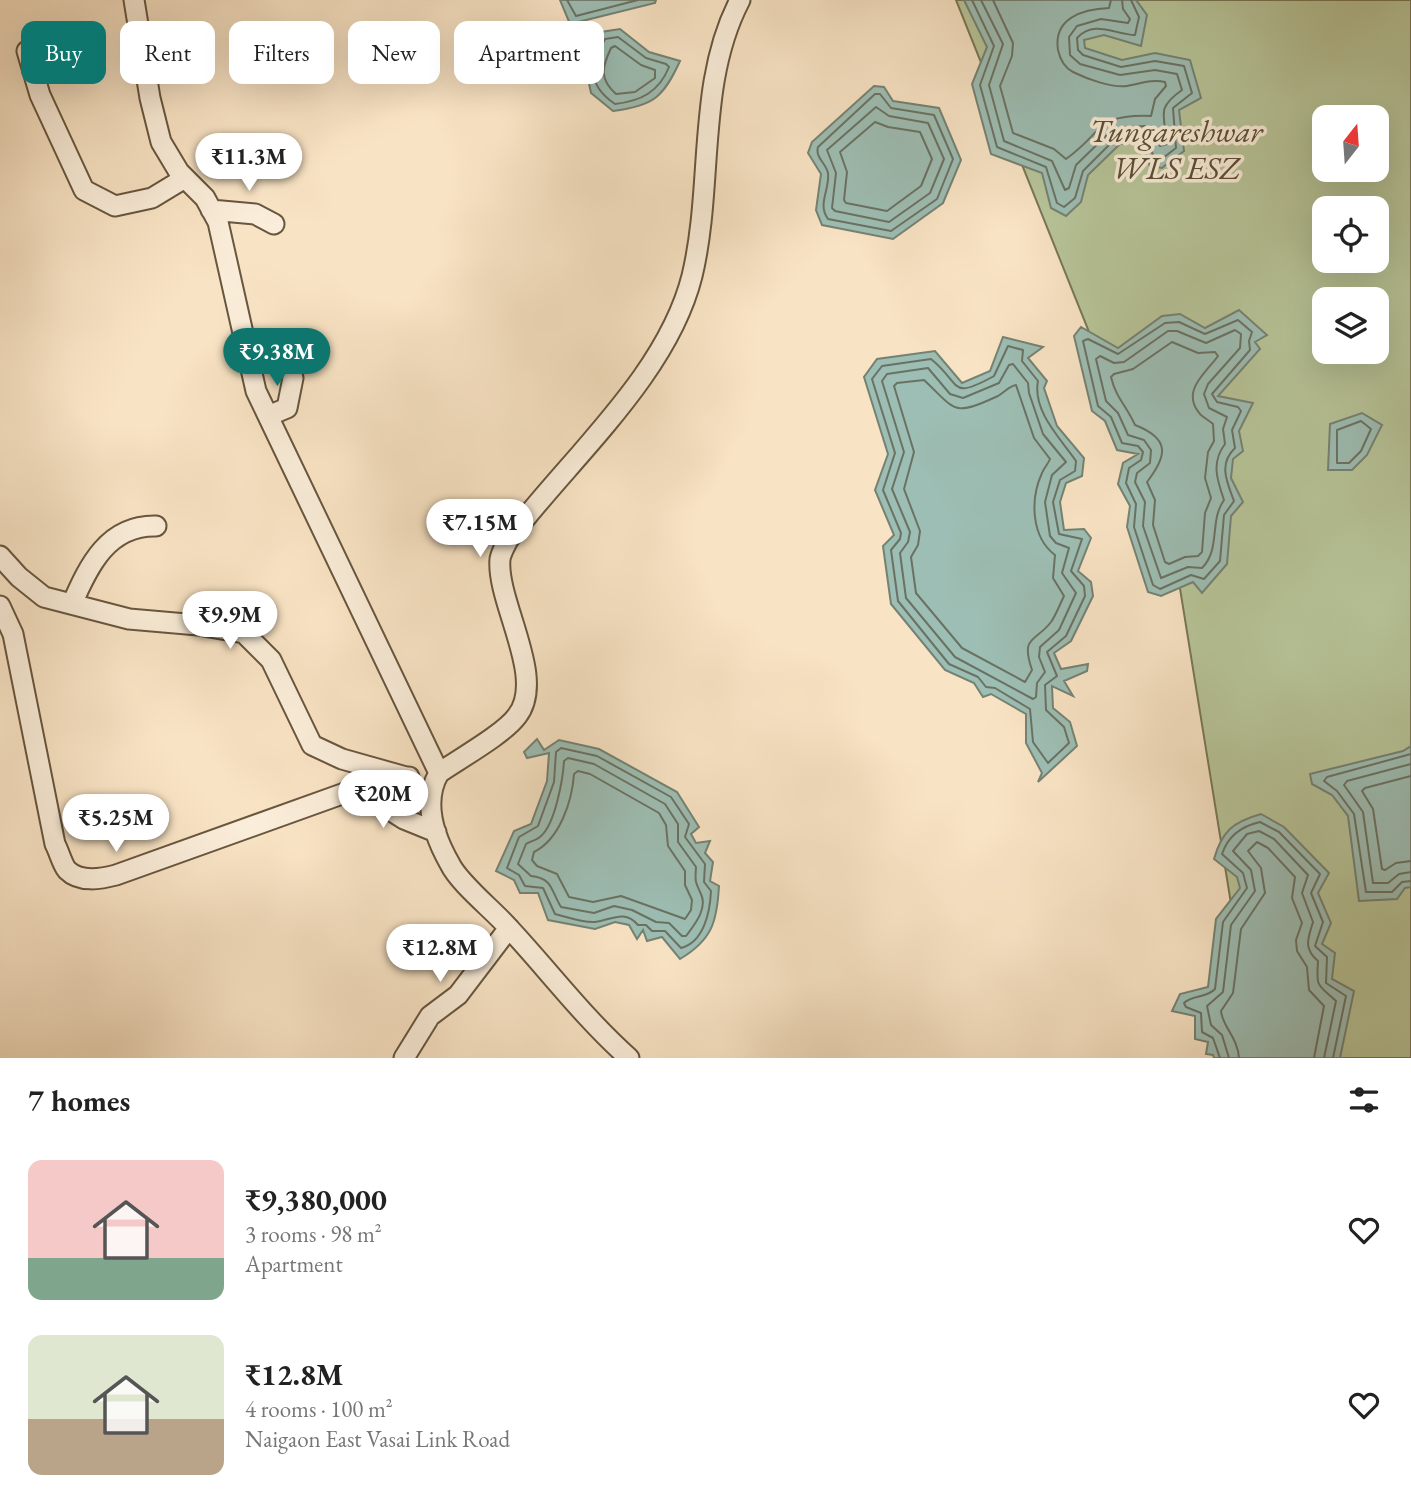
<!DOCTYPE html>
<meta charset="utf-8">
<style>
:root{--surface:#fff;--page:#f6f6f6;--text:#222;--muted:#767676;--accent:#0f766e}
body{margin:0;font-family:"EB Garamond",serif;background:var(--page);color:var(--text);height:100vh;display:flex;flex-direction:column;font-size:26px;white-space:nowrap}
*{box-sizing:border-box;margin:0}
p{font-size:23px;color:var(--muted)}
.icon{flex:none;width:38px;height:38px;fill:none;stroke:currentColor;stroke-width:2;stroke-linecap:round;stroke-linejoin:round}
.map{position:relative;height:1058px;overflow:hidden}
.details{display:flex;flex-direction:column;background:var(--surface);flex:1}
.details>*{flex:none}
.banner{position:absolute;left:21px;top:21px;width:700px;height:63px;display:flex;gap:14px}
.needle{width:46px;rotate:17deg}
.controls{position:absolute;left:1312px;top:105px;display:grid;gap:14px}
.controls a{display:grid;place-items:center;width:77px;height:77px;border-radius:14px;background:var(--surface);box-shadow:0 7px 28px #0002;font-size:35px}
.price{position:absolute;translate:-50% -60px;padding:0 16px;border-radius:24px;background:#fff;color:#222;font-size:23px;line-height:46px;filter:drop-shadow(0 2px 4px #0008)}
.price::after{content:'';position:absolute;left:50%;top:42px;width:21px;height:16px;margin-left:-10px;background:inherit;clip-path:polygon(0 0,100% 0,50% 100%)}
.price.selected{background:var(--accent);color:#fff}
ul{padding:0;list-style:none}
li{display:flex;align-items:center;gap:21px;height:175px;padding:0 28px}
li span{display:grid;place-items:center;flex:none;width:196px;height:140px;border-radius:14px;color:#555}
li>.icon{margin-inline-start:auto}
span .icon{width:84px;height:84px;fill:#fffc;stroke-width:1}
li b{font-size:30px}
h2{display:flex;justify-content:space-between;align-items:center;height:84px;padding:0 28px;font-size:30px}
.pill{padding:0 24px;border-radius:14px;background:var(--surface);box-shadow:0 7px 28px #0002;font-size:24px;line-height:63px}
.pill.selected{background:var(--accent);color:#fff}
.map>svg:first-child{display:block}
.green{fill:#b7c599;stroke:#787656;stroke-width:2;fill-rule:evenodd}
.water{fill:#9dbeb4;stroke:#758273;stroke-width:2}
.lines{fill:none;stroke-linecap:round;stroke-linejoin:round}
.shore{stroke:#6a7263;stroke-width:2}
.minor-casing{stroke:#68563e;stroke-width:23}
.minor{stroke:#faedd9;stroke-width:19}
.labels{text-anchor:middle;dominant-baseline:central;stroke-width:7;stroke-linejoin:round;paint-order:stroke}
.park-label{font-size:32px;font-style:italic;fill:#584e34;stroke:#faedd9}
</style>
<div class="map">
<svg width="1411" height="1058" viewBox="0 0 1411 1058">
<rect width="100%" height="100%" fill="#f8e3c4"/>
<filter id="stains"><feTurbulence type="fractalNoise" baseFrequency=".00286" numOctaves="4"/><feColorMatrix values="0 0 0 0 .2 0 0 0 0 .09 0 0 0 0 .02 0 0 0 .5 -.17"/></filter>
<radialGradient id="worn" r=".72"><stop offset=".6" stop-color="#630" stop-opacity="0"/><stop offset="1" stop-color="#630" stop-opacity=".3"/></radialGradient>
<path class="green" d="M956 0H1411V1058H1256L1172 539ZM1325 117H1377V170H1325ZM1325 208H1377V261H1325ZM1325 299H1377V352H1325Z"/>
<path class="water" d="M560 0H656L655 3 570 24Z
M964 0H1136L1147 15 1141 46 1104 35 1084 40 1085 48 1122 60 1155 53 1190 60 1201 98 1179 110 1184 151 1162 168 1150 166 1141 141 1120 144 1088 175 1081 202 1066 216 1051 208 1042 173 991 154 972 84 987 47Z
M620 29 649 52 680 61C663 98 653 106 613 111L591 93 585 65 601 32Z
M874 86 884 87 893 101 939 108 961 160 943 203 893 239 822 225 816 210 821 174 808 153 812 142Z
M1239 310 1267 335 1255 342 1260 349 1218 396 1253 403 1239 431 1243 451 1233 459 1231 478 1243 502 1231 516 1227 564 1202 593 1193 582 1161 596 1148 592 1127 527 1130 506 1118 484 1123 463 1138 454 1117 450 1105 421 1092 411 1074 336 1081 327 1118 348 1162 316 1180 314 1205 328Z
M1003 337 1043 347 1028 358 1047 381 1044 388 1057 426 1084 458 1082 476 1066 483 1060 502 1064 530 1084 529 1091 538 1078 571 1091 582 1093 596 1071 641 1054 653 1061 669 1088 664 1087 671 1064 681 1073 696 1052 686 1053 708 1070 722 1077 746 1038 782 1042 773 1026 743V714L991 694 983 697 974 683 945 670 891 604 883 546 894 535 875 490 888 454 864 377 877 359 935 351 962 383 990 371Z
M1362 413 1382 425 1367 455 1352 470H1328L1330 424Z
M537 739 544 750 559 740 599 749 677 792 699 827 691 834 696 843 710 841 705 853 713 862 710 881 719 886C717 922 712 940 680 959L662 937 647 941 643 930 637 939 629 925 615 922 595 929 548 920 538 893H520L514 880 496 871 514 831 531 824 547 781 549 753 527 758 524 752Z
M1411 746V887L1405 888 1397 899 1359 901 1348 816 1332 795 1312 784 1310 774 1403 751Z
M1261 814 1284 827 1329 873 1318 893 1331 923 1322 944 1335 953 1332 979 1354 991 1340 1058H1214L1213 1055 1206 1054 1208 1042 1195 1039V1016L1172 1011 1180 994 1208 987 1216 919 1240 888 1237 877 1214 859C1222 831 1233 822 1261 814Z"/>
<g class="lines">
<path class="shore" d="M567 0 576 16 638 0
M972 0 994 46 980 85 997 147 1046 167 1057 203 1064 207 1075 198 1083 171 1115 139 1144 135 1155 159 1159 161 1176 148 1173 108 1192 93 1184 66 1155 61 1121 67 1083 55 1078 50 1077 38C1094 19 1116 35 1135 35L1139 17 1131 0
M981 0 1003 44 989 85 1004 141 1052 161 1065 190 1069 188 1076 165 1110 132 1118 128 1145 126 1154 132 1160 146 1167 144C1165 115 1155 109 1182 90L1177 74 1155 70 1120 75 1080 64 1070 55 1069 37 1077 26 1101 19 1128 23 1130 19 1123 9 1122 0
M993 0 1013 43 1012 56 1000 86 1013 133 1054 149 1066 159C1104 132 1095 114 1151 116L1155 99 1166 86 1165 82C1151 79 1140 84 1127 86 1112 88 1087 79 1073 72 1065 68 1060 59 1058 50 1053 18 1083 9 1109 8L1111 0
M618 37 646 58 666 64 669 67C659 92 641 101 615 104 586 84 591 67 605 39Z
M615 46 641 65 655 70V78L635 92 616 94C599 79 602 67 611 48Z
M875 94H880L891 108 934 115 953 159 937 199 891 231 828 219C817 204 830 190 828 173 826 163 815 158 818 147Z
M876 107 889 116 928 123 944 159 930 193 889 222 835 211 832 208 836 173 827 150Z
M875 122 888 127 920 132 932 159 921 186 887 211 846 203 844 200 847 172 840 152Z
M1238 320 1252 332 1249 341 1250 350 1212 394 1217 402 1238 407 1241 411 1232 430 1235 448C1218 464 1227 482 1234 501L1224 515 1220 561 1204 579 1191 575 1160 589 1153 585 1134 527 1136 504 1126 483 1129 468 1141 460 1143 452 1138 446 1122 443 1111 417 1098 406 1083 341 1088 339 1118 354 1165 323 1179 322 1205 334Z
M1235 330 1241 334 1240 348 1208 384 1204 394 1209 408 1227 417 1223 429 1225 444C1211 462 1217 480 1224 500 1209 521 1221 549 1202 568L1188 567 1161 578 1143 526 1145 502 1135 482 1137 473 1150 463 1151 450 1144 440 1128 435 1118 413 1106 401 1096 359 1100 356 1114 363 1124 362 1168 331H1177L1206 343Z
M1172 342 1198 353 1215 352 1218 356C1206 373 1180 391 1200 414 1204 418 1210 421 1213 424L1214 441 1208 452 1205 478 1211 498 1205 513 1202 552 1198 556 1185 557 1169 564 1165 562 1153 525 1155 500 1147 482C1167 456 1171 439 1135 425 1126 405 1116 398 1111 377L1114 374 1133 369Z
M1008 346 1023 350 1022 361 1038 381C1032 411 1061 439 1076 461L1075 471 1060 480 1053 502 1059 534 1082 539 1071 571 1084 586 1085 596 1066 636 1047 652 1057 676 1045 685 1046 710 1064 727 1069 743 1048 763 1033 742 1030 709 995 688 986 687 978 677 949 664 898 601 891 550 900 539 901 533 883 490 895 453 872 379 882 366 931 359C962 384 949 401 994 376Z
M1013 364 1028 383 1029 393 1043 434 1066 462 1052 475 1045 502 1050 536 1056 543 1069 548 1062 573 1076 593 1059 630 1040 647 1039 657 1045 672 1037 683 1036 697 1033 699 955 657 906 598 900 553 908 542 910 532 892 489 904 452 882 381 887 374 928 368 950 394 963 398 999 383 1009 365Z
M924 380C957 411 952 417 998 396 1005 392 1009 386 1016 385L1034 438 1050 459C1048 464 1044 468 1042 473 1030 499 1031 537 1055 555L1053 578 1064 596C1060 604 1056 615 1051 622 1036 642 1020 635 1032 670L1025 682 962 648 916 593 911 557 918 545 920 531 904 489 914 452 894 386 897 383Z
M1361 421 1371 429 1361 451 1349 463H1337V430Z
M561 748 597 756 671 797 689 824 685 837 705 864 704 882 711 891C710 912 704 942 681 948L665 931H652L646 925H638C624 909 612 920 595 922 583 923 567 917 555 914L543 888 525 886 519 875 507 868 519 837 538 826 554 782 556 752Z
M1411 754 1327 777 1324 781 1337 791 1354 814 1366 892H1392L1402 882 1411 881
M568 758 594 764 665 804 678 824V842L696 867C695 882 695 881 701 894 708 909 694 925 686 936H682L669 923 656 922 632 910 614 906 594 913 561 907C551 891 553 878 531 876L518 864 526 844C531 841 537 840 541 836 555 824 563 779 564 761Z
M1411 764 1347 781 1344 785 1363 812 1373 883H1388L1399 874 1411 872
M578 771 590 774 659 813 666 825 668 846 685 871V885L692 900 691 910 685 919 621 896 593 902 569 897 557 874 537 866 532 860 534 852C560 839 572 801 574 774Z
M1411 776 1365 788 1362 791 1373 809 1382 869 1385 870 1396 863 1411 861
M1220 1058 1213 1038 1202 1032 1201 1013 1186 1007 1184 1003C1192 995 1207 998 1215 989L1223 922 1247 888 1243 873 1222 854C1228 836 1242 826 1260 822L1279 832 1320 874 1311 893 1323 922 1315 946 1327 957 1326 983 1346 996 1333 1058
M1229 1058 1222 1035 1211 1025 1207 1006 1223 992 1231 925 1255 891 1251 870 1233 851 1247 834 1259 831 1274 839 1308 875 1302 893 1313 922C1308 939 1303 948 1318 961 1316 989 1318 984 1336 1001L1324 1058
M1239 1058C1238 1038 1222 1026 1221 1011L1233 993 1241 929 1265 893 1261 868 1248 851 1257 842 1268 848 1295 877 1292 898 1302 923 1296 940 1297 951 1307 967 1309 990 1324 1006 1314 1058"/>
<defs>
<path id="minor" d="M134 0 150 98 161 142 179 172 205 198 218 222 256 391 439 773
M27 51 40 95 84 190 115 206 152 198 185 178
M211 210 255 214 274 224
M268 416 287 408 293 378
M0 556 19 577 44 597 129 619 198 625 244 633 271 660 312 745 342 759 406 777
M72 604C89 565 108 525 156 526
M0 606 13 634 55 844C59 851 62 864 67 870 80 883 101 879 116 875L342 794 409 777
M343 794 382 805 404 819 436 832
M404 1058 430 1016 458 995 509 928
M629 1058C584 1018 549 971 508 927 493 910 459 883 450 864 434 836 422 802 439 773 459 759 504 734 517 716 547 678 496 602 500 559 501 553 505 546 508 540 569 459 667 376 692 276 714 185 696 84 740 0"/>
</defs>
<use href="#minor" class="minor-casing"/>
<use href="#minor" class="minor"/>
</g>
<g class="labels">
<g class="park-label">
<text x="1176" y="131">Tungareshwar<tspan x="1176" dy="37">WLS ESZ</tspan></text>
</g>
</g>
<rect width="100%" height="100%" filter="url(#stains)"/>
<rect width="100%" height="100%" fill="url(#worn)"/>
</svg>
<div class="controls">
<a><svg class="needle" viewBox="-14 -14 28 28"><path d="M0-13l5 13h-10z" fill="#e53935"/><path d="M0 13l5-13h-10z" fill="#767676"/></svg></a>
<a><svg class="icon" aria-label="locate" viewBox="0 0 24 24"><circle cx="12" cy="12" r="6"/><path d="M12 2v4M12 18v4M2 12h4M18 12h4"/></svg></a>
<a><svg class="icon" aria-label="layers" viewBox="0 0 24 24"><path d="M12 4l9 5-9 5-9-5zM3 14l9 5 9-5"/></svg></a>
</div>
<b class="price" style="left:249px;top:193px">₹11.3M</b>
<b class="price selected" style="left:277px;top:388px">₹9.38M</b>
<b class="price" style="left:480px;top:559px">₹7.15M</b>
<b class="price" style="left:230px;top:651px">₹9.9M</b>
<b class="price" style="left:383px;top:830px">₹20M</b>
<b class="price" style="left:116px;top:854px">₹5.25M</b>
<b class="price" style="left:440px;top:984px">₹12.8M</b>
<div class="banner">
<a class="pill selected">Buy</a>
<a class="pill">Rent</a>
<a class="pill">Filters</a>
<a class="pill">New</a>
<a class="pill">Apartment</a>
</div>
</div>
<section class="details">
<h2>7 homes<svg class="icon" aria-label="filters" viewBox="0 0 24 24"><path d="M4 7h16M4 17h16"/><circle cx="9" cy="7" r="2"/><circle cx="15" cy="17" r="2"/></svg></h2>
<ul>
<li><span style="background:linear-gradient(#f6c9c9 70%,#7fa58c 0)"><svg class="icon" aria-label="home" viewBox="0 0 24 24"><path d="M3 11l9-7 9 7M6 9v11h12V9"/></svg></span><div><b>₹9,380,000</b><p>3 rooms · 98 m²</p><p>Apartment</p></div><svg class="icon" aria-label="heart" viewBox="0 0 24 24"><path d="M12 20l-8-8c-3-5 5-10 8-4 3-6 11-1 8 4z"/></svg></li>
<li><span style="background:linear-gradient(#dfe7d0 60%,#b9a48a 0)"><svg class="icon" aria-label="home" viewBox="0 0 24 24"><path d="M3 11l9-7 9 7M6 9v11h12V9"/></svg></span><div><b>₹12.8M</b><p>4 rooms · 100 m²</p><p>Naigaon East Vasai Link Road</p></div><svg class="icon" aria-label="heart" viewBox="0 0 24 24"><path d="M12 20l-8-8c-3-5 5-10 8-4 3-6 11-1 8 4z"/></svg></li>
</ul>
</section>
